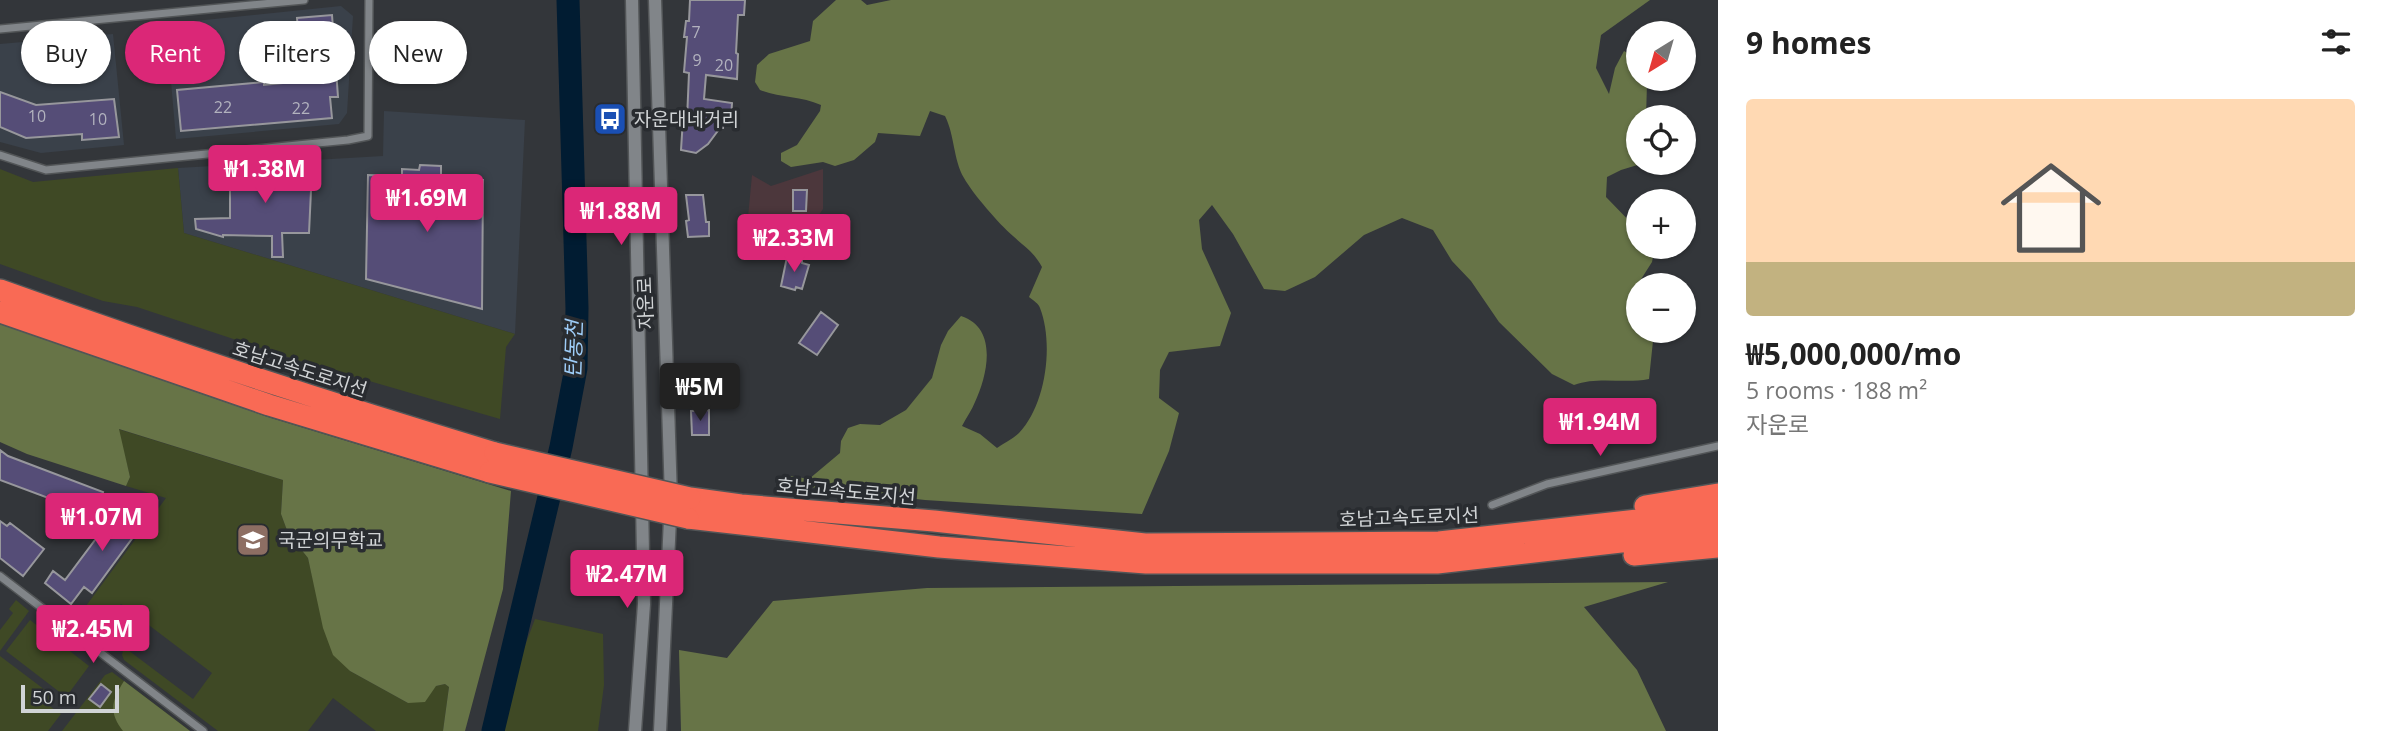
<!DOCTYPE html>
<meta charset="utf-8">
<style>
:root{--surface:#fff;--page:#f6f6f6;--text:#222;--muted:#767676;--accent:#db2777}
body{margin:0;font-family:"Open Sans","Noto Sans KR",sans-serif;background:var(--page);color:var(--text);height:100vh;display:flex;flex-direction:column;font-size:26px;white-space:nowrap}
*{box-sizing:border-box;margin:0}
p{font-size:23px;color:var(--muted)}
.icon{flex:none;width:38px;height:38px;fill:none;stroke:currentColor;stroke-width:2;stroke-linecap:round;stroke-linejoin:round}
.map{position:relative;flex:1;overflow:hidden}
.panel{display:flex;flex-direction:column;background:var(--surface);width:665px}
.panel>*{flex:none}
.guide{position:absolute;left:21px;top:21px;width:665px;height:63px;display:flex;gap:14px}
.needle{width:46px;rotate:217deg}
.tools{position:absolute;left:1626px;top:21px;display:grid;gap:14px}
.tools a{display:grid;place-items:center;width:70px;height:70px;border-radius:50%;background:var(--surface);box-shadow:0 2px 5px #0004;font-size:35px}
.scale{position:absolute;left:21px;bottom:18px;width:98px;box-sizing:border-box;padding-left:7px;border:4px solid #d1d4d6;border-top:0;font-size:19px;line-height:24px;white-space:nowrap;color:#d1d4d6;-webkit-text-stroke:5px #292c30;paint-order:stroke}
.price{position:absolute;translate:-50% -60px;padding:0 16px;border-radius:7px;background:var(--accent);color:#fff;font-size:23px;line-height:46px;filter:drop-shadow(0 2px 4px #0008)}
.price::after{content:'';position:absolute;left:50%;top:42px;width:21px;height:16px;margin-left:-10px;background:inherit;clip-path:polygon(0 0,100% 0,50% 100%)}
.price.current{background:#222;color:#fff}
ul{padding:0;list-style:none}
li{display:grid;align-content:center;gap:14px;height:371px;padding:0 28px}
li span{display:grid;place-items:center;height:217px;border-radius:7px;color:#555}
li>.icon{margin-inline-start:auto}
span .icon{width:126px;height:126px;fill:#fffc;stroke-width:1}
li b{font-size:30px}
h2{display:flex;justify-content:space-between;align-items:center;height:84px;padding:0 28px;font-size:30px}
.chip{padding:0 24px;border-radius:32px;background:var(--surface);box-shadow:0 2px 5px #0004;font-size:24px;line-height:63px}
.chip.current{background:var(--accent);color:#fff}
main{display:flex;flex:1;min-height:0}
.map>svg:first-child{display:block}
.built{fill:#3a414a}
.education{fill:#4c373c}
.green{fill:#3f4925}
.forest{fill:#677447}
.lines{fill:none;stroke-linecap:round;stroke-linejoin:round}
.river{stroke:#011c32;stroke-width:23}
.building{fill:#554d77;stroke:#97979c;stroke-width:2}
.minor-casing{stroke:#525557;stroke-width:10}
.tertiary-casing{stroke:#525557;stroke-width:15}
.motorway-casing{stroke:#525557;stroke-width:24}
.minor{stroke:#818589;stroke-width:7}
.tertiary{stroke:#818589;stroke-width:12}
.motorway{stroke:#f96a55;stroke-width:21}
.motorway-bridge-casing{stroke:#525557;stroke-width:24;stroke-linecap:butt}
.motorway-bridge{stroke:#f96a55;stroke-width:21}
.labels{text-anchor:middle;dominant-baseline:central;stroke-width:7;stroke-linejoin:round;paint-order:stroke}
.number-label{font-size:16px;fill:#b2b2be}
.poi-label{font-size:19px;fill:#d1d4d6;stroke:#292c30;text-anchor:start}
.street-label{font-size:19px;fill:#d1d4d6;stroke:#292c30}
.water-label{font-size:21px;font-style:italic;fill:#9ecdf8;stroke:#292c30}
</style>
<main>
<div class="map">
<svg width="1718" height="731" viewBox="0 0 1718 731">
<rect width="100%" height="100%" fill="#33363a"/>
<path class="built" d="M341 6 353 16 347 113 339 124 176 139 166 24Z
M113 34 124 145 41 153 0 142V44Z
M384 111 525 120 515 334 184 233 178 168 383 156Z"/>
<path class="education" d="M823 169V209L792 254 745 249 752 175 771 186Z"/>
<path class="green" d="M178 168 184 233 515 334 506 347 500 419 297 360 137 307 103 301 0 264V169L33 182Z
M118 429 283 480 281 514 288 533 308 558 315 588 350 671 408 703 436 686 445 684 449 687 443 731H376L333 698 308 731H218L124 660 122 655 124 647 193 699 212 673 121 604 102 629 80 614 166 498 126 486 130 477Z
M16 600 29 611 0 651V630L13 613 9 609Z
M535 619 603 634 604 685 598 731H502L514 675Z
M30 620 89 666 66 697 6 651Z
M0 656 53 696 48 705 61 714 48 731H0Z
M112 672 190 731H62L105 675Z"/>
<path class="forest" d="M836 0H861L867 5 891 0H1650L1601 35 1596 68 1609 94 1615 68 1624 51 1638 59V79H1646L1647 84 1646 117H1638V163H1644L1621 170 1607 177 1606 197 1638 230V247H1655L1652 262 1631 295C1632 308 1638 319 1638 331H1645L1653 341 1649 379C1624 384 1598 376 1574 385L1552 374 1499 322 1471 281 1452 261 1433 230 1402 218 1364 235 1315 277 1285 291 1264 289 1233 234 1212 205 1199 220 1202 249 1231 313 1220 346 1169 352 1160 370 1159 398 1179 413 1169 451 1142 514 925 500 790 485 791 476 809 479 840 453 841 441 848 428 860 424 880 425 906 410 932 378 941 345 948 331 961 316C998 328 988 374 975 402 972 410 966 418 962 426L980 434 997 448C1004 443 1013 439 1019 433 1046 405 1054 344 1040 308 1039 304 1033 300 1029 297L1042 267C1033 251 1026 248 1013 236 999 224 973 194 964 178 953 159 955 136 945 116L930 111 920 136 878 133 875 142 854 160 835 166 823 162 791 167 781 161V153L797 145 820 111 821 105C801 96 780 98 760 90L755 82 757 65 769 54 810 41 813 21Z
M0 324 268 417 511 491 503 589 465 731H443L449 687 445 684 436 686 425 702 408 703 350 671 333 655 323 628 308 558 288 533 281 514 283 480 119 429 130 477 126 486 27 454 0 442Z
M1668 582 1584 607 1637 670 1666 731H681L679 650 727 658 773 601 927 588Z
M124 681 190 731H123C108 712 112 700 124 681Z"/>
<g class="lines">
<path class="river" d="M493 731 561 447 576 368 577 308 568 0"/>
</g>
<path class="building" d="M690 0H745L744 15H738L736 53 738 54 737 79 706 75 704 99 732 103 731 118 724 117 723 128H720L708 144 696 153 681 150 683 119H687L689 73 684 72 687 37H684L686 21H689Z
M332 15 338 97H330L332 118 181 131 177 90 264 82V85L302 81 297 18Z
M0 92 36 105 114 99 119 137 82 140V134L26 138 0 127Z
M420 165 441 166V179L483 180 482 309 366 279 368 175 402 176V169L419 170Z
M272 167 312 169 309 233H282L283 257H272V236L223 235V237L196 229 195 219 230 218V168Z
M793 190H807L806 211H793Z
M686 195H703L706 222H709V236L688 237 686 221 689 220Z
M757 220 786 223 784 245 751 240 752 230H756Z
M787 257 802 260V263L809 265 802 289 796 287 795 290 781 286Z
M821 312 838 325 817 355 799 343Z
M709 410V435H692L691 411Z
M0 450 8 456 103 492 94 515 0 480Z
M141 496 156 506 92 593 84 587 71 604 45 583 53 571 65 580 116 512 124 518Z
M0 521 7 526 10 523 44 549 23 576 0 558Z
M101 684 111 692 100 707 89 699Z"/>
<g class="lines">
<defs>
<path id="minor" d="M0 29 304 0
M0 155 46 170 348 140 368 136 369 0
M1492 505 1547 484 1718 446
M0 576 203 731"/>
<path id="tertiary" d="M632 0 644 604 635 731
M655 0 671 498 660 731"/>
<path id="motorway" d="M0 290C164 349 328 403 495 453
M0 312 269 405 490 472
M690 498 741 505 934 521 1145 544 1439 542 1718 511
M1645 506 1718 494
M688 518 939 547 1146 563H1437L1718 531
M1634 555 1718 547"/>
</defs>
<use href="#minor" class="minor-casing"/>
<use href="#tertiary" class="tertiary-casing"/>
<use href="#motorway" class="motorway-casing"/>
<use href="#minor" class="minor"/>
<use href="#tertiary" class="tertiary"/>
<use href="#motorway" class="motorway"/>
<defs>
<path id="motorway-bridge" d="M495 453 690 498
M490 472 688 518"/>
</defs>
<use href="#motorway-bridge" class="motorway-bridge-casing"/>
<use href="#motorway-bridge" class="motorway-bridge"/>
</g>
<defs>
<symbol id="bus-square" viewBox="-11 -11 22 22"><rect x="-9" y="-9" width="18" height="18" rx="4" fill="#1a4fb4" stroke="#292c30"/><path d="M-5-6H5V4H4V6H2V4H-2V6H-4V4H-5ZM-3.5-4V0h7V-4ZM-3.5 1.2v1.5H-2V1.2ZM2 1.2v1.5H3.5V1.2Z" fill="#fff"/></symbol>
<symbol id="university-square" viewBox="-11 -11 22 22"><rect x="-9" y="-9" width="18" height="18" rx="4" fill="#8d6e63" stroke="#292c30"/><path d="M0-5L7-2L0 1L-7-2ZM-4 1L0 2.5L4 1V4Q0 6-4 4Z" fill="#fff"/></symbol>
</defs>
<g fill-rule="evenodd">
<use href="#bus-square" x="591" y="100" width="38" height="38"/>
<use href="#university-square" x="234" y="521" width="38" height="38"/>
</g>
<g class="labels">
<g class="number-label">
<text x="696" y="32">7</text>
<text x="697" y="60">9</text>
<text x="724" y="65">20</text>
<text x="223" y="107">22</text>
<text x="301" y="108">22</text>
<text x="37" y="116">10</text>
<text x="98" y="119">10</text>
</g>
<g class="poi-label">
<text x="634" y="119">자운대네거리</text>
<text x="278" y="540">국군의무학교</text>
</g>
<g class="street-label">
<text transform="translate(645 303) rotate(-92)">자운로</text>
<text transform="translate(300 369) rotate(18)">호남고속도로지선</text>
<text transform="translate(846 491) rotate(5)">호남고속도로지선</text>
<text transform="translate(1409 517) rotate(-2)">호남고속도로지선</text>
</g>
<g class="water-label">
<text transform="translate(573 349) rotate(-88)">탄동천</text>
</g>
</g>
</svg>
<div class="tools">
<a><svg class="needle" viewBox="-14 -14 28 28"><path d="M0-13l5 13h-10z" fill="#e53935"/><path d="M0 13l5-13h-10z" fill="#767676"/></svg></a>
<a><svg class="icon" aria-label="locate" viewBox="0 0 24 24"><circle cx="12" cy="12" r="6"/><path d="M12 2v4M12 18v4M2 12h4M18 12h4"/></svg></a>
<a>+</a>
<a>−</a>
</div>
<div class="scale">50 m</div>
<b class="price" style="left:265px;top:205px">₩1.38M</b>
<b class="price" style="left:427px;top:234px">₩1.69M</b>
<b class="price" style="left:621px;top:247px">₩1.88M</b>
<b class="price" style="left:794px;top:274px">₩2.33M</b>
<b class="price current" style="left:700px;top:423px">₩5M</b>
<b class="price" style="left:1600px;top:458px">₩1.94M</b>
<b class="price" style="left:102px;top:553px">₩1.07M</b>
<b class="price" style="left:627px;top:610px">₩2.47M</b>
<b class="price" style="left:93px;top:665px">₩2.45M</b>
<div class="guide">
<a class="chip">Buy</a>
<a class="chip current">Rent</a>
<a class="chip">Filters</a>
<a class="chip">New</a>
</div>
</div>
<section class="panel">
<h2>9 homes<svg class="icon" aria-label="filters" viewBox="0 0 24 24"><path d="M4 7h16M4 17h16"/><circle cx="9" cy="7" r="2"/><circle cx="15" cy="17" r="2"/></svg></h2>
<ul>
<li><span style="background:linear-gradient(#ffd9b3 75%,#c2b280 0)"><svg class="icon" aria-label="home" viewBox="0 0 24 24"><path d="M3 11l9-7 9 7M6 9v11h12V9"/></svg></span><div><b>₩5,000,000/mo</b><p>5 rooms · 188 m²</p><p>자운로</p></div></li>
</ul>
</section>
</main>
